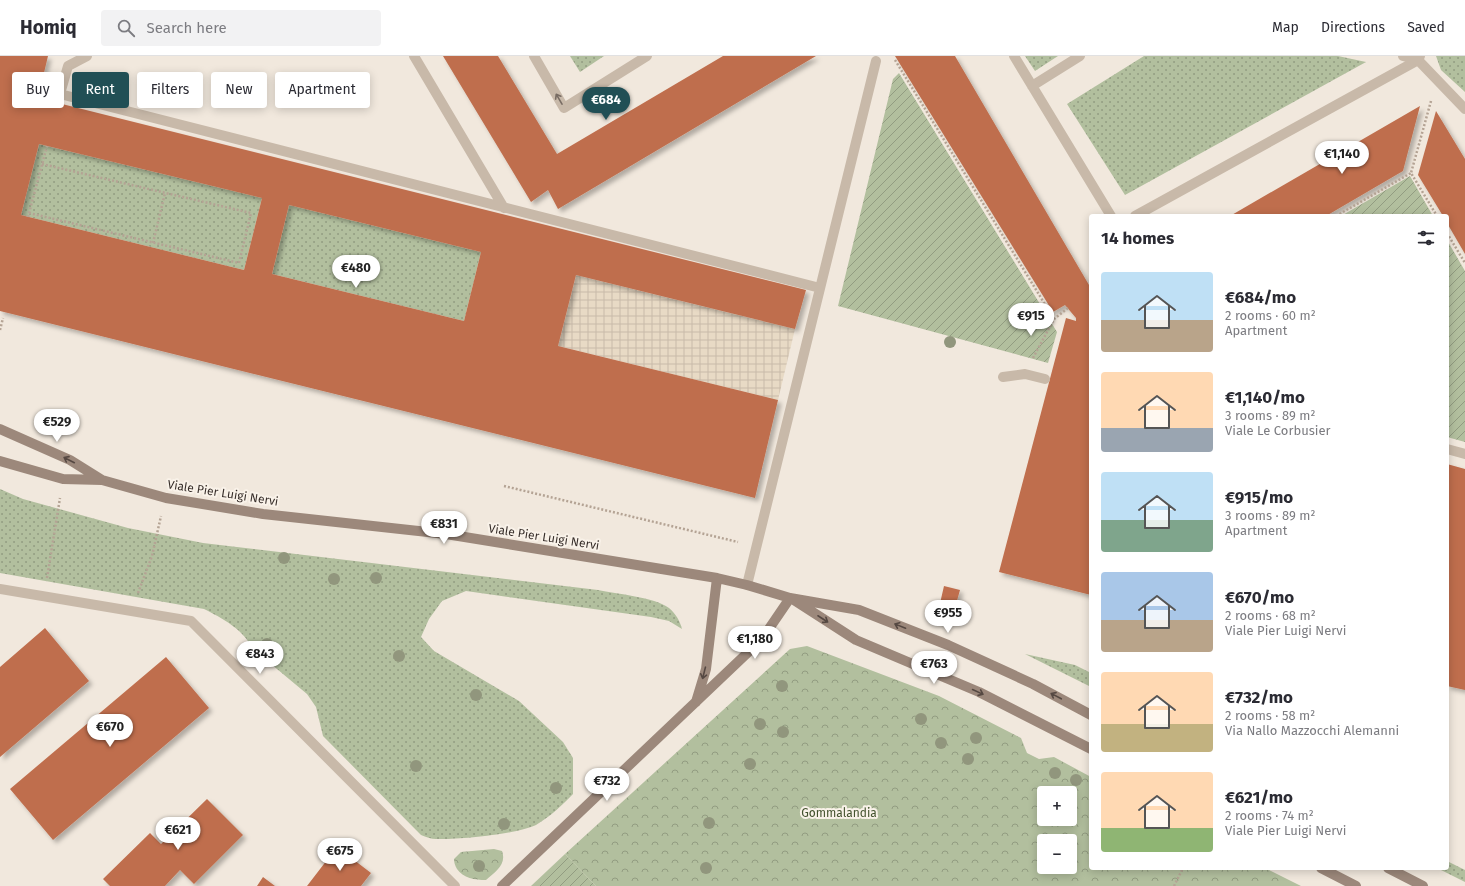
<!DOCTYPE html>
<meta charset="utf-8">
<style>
:root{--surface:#fff;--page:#f2f2f3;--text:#2b2b33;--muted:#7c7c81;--line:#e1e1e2;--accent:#214f55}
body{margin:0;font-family:"Fira Sans",sans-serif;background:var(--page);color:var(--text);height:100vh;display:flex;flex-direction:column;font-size:15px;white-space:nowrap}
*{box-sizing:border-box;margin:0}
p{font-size:13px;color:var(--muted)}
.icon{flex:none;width:22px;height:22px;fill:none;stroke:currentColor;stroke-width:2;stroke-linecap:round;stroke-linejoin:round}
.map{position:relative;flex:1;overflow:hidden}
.panel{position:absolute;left:1089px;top:158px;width:360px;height:656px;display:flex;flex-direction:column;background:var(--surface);border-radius:4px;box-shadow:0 2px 10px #0003}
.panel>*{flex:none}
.top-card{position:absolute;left:12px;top:16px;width:380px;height:36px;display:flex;gap:8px}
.buttons{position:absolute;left:1037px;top:730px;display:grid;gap:8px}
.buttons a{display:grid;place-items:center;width:40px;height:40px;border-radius:4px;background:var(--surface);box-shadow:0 2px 10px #0003;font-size:20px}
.price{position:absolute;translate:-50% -34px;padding:0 9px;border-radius:14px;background:#fff;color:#222;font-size:13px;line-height:26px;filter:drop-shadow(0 1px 2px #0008)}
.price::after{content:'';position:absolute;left:50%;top:24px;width:12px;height:9px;margin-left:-6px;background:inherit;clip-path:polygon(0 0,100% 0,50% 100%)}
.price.current{background:var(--accent);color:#fff}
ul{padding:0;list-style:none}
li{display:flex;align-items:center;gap:12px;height:100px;padding:0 12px}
li span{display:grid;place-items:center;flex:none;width:112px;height:80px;border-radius:4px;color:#555}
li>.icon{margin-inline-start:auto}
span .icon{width:48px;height:48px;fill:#fffc;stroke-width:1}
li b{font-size:17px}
h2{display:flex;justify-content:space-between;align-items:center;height:48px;padding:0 12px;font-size:17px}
.chip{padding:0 14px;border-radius:4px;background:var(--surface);box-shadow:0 2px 10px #0003;font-size:14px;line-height:36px}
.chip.current{background:var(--accent);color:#fff}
header{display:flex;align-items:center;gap:24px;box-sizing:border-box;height:56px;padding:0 20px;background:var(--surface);border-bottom:1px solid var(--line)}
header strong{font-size:19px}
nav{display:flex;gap:22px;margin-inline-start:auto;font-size:14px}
.search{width:280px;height:36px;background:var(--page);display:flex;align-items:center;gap:10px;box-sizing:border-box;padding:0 14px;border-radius:4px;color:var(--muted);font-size:15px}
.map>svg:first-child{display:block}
.grass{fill:url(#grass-dots)}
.forest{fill:url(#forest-crowns);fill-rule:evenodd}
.garden{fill:url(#garden-furrows)}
.plaza{fill:url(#plaza-grid)}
.building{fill:#bf6e4d;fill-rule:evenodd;filter:url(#shadow)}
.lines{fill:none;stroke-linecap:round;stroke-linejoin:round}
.path{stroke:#b4a394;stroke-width:2.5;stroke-dasharray:2 2;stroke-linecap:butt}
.lane{stroke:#c8b9a9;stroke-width:10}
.street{stroke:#c8b9a9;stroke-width:10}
.secondary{stroke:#9c887b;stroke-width:10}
.tree{fill:#91967d}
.oneway{stroke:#786c63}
.oneway2{stroke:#554842}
.labels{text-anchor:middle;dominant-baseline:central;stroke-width:4;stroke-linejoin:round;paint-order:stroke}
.street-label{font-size:12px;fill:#362d29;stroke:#f9f2e9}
.park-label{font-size:12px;fill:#43532e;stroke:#f9f2e9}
</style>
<header>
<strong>Homiq</strong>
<div class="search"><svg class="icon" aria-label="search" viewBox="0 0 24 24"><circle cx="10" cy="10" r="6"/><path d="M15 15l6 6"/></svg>Search here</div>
<nav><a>Map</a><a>Directions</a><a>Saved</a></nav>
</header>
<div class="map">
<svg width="1465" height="830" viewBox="0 0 1465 830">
<defs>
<pattern id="grass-dots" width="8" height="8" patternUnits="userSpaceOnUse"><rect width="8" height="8" fill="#b2bf9e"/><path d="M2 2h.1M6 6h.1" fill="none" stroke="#929c81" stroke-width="1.8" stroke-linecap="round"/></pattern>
<pattern id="forest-crowns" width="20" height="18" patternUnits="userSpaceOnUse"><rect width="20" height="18" fill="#b2bf9e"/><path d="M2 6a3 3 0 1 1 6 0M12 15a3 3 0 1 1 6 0" fill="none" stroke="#929c81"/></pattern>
<pattern id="garden-furrows" width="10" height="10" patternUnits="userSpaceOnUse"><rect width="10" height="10" fill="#b2bf9e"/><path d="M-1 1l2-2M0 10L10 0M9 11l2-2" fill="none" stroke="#929c81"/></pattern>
<pattern id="plaza-grid" width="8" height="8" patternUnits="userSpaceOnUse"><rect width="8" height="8" fill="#e8dac5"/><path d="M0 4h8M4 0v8" fill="none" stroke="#c8bba9"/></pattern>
<filter id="shadow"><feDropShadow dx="3.5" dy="3.5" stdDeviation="2" flood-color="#0004"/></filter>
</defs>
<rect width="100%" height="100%" fill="#f1e8dd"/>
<path class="grass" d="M570 0H604L580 16Z
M1025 0H1058L1035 15Z
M1144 0H1338L1366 6 1125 139 1067 48Z
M1436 0H1465V36L1441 14Z
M39 88 262 142 244 214 21 159Z
M289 149 481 196 464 265 272 218Z
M0 433 23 443 128 472 203 487 598 534C617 538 654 541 669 552 676 558 680 565 682 573L669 565 651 561 466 535 442 545 429 563 421 581 434 595 519 645 563 686 573 702V738C561 750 551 760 536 769 518 778 457 784 436 783 431 783 426 781 421 779L323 680 316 651 307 638 271 608 265 607 256 609 253 607C253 603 253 598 252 594 247 575 220 561 204 553L0 517Z
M1025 598 1075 609 1091 617V631Z
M1447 805 1465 814V826L1437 812H1447Z"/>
<path class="forest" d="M807 590 939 640 1021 682 1027 697 1039 703 1054 701 1091 721V812H1265L1301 830H596L565 798 790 593ZM1044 737H1070V763H1044ZM1044 785H1070V811H1044Z
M494 793 502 795C507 809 495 816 486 824 475 824 463 822 457 813 455 810 454 806 454 803L461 796Z"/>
<path class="garden" d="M899 17 1057 276 1048 307 838 250 893 23Z
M1410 120 1433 160H1341Z
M1447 184 1465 215V386L1447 381Z
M565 798 596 830H531Z"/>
<path class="plaza" d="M576 219 795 273 778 344 558 290Z"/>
<path class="building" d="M0 0H48L38 42 806 234 795 273 576 219 558 290 778 344 755 442 0 255ZM39 88 262 142 244 214 21 159ZM289 149 481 196 464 265 272 218Z
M443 0H498L557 98 723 0H816L558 153 548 134 531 146Z
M895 0H955L1089 229H1091V539L999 516 1066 262 1076 265V262L1065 249 1053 256Z
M1420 50 1403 115 1326 160H1230Z
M1436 55 1465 103V198L1447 167V160H1443L1418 119Z
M1447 408 1465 413V634L1447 630Z
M944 530 960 534 953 559 938 556Z
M45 572 89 625 0 701V611Z
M166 601 209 652 53 784 10 733Z
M207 743 243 779 194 828 180 814 165 830H110L103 823 150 777 161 788Z
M337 791 371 817 361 830H307Z
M263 821 275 830H257Z"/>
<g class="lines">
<path class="path" d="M895 4 1054 263
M1431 45 1411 117 1437 160
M29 157 239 207 251 157 42 108
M1336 160 1411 117
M28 161 47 90
M1447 177 1465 207
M153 187 165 137
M0 274 3 262
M1033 302 1054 263 1068 252
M504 430 738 486
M47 522 60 442
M138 537 152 500 161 460
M1174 830 1183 812"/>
<path class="lane" d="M87 0 68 10 60 38 820 232
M414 0 504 152
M534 0 564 52 647 0
M1014 0 1111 160
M1418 4 1465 53
M1032 30 1080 0
M1135 160 1418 4 1420 0
M1003 321 1025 318 1045 323
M1447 393 1465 398
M747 529 876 5"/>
<path class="street" d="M1403 0 1418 4
M0 533 191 565 455 830"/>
<path class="secondary" d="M0 373 70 404 102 424
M0 405 63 423 102 424 166 442 263 458 446 478 717 522 747 529 790 542 859 554 948 589 1033 628 1091 659
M794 544 856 584 979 636 1091 693
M696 646 706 613 717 522
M1321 812 1356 830
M1388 812 1423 830
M502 830 762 583 790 542"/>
</g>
<g class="tree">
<circle cx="950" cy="286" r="6"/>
<circle cx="284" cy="502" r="6"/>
<circle cx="376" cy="522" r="6"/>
<circle cx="334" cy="523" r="6"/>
<circle cx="267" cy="588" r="6"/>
<circle cx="399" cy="600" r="6"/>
<circle cx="782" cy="630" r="6"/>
<circle cx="476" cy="639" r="6"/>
<circle cx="921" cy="663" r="6"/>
<circle cx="760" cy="668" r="6"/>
<circle cx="783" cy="676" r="6"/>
<circle cx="976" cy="682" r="6"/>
<circle cx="941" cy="687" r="6"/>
<circle cx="968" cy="703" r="6"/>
<circle cx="750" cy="708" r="6"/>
<circle cx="416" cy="710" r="6"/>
<circle cx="1055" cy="717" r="6"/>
<circle cx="1076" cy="724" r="6"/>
<circle cx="556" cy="732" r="6"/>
<circle cx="709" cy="767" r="6"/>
<circle cx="504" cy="768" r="6"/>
<circle cx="479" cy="810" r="6"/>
<circle cx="706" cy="812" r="6"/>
</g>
<defs><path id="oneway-shaft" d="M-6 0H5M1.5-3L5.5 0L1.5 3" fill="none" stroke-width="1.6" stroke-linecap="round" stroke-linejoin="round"/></defs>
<use class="oneway" href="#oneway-shaft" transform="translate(559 43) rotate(-120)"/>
<g class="oneway2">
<use href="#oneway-shaft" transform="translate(69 404) rotate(-153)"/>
<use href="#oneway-shaft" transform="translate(823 563) rotate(33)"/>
<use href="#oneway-shaft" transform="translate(900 570) rotate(-158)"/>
<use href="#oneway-shaft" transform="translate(704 617) rotate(104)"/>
<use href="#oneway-shaft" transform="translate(978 636) rotate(25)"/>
<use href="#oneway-shaft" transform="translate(1056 640) rotate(-152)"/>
</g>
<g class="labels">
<g class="street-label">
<text transform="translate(223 437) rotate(9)">Viale Pier Luigi Nervi</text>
<text transform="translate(544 481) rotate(9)">Viale Pier Luigi Nervi</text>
</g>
<g class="park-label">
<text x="839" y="757">Gommalandia</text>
</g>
</g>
</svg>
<div class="buttons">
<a>+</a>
<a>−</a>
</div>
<b class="price current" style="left:606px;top:65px">€684</b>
<b class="price" style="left:1342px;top:119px">€1,140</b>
<b class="price" style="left:356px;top:233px">€480</b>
<b class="price" style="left:1031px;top:281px">€915</b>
<b class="price" style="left:57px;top:387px">€529</b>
<b class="price" style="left:444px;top:489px">€831</b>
<b class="price" style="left:948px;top:578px">€955</b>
<b class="price" style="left:755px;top:604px">€1,180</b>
<b class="price" style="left:260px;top:619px">€843</b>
<b class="price" style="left:934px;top:629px">€763</b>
<b class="price" style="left:110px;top:692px">€670</b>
<b class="price" style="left:607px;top:746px">€732</b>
<b class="price" style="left:178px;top:795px">€621</b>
<b class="price" style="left:340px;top:816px">€675</b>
<div class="top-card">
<a class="chip">Buy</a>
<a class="chip current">Rent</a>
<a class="chip">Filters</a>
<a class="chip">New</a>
<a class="chip">Apartment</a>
</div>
<section class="panel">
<h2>14 homes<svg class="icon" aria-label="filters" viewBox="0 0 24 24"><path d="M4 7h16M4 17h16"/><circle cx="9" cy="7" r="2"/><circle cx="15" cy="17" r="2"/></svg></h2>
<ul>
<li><span style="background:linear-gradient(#bfe0f5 60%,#b9a48a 0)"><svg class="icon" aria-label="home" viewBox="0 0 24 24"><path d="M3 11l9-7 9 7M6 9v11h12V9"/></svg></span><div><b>€684/mo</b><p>2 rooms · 60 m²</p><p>Apartment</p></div></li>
<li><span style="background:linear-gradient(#ffd9b3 70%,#9aa5b1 0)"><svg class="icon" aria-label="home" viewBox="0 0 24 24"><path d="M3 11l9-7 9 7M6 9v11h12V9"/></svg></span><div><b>€1,140/mo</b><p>3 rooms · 89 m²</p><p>Viale Le Corbusier</p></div></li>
<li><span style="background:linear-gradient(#bfe0f5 60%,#7fa58c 0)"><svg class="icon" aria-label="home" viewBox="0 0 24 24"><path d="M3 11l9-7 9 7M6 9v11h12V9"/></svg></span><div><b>€915/mo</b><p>3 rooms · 89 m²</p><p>Apartment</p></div></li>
<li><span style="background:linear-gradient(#a9c7e8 60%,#b9a48a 0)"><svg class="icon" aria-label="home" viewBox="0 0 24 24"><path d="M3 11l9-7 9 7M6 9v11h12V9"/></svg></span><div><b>€670/mo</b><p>2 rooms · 68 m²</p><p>Viale Pier Luigi Nervi</p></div></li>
<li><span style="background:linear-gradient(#ffd9b3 65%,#c2b280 0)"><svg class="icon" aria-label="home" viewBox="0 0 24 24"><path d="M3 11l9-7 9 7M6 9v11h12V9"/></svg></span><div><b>€732/mo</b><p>2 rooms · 58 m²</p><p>Via Nallo Mazzocchi Alemanni</p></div></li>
<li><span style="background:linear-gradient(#ffd9b3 70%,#8fb573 0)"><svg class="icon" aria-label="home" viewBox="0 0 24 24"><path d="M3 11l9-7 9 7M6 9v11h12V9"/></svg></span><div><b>€621/mo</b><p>2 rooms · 74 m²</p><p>Viale Pier Luigi Nervi</p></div></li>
</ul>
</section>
</div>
